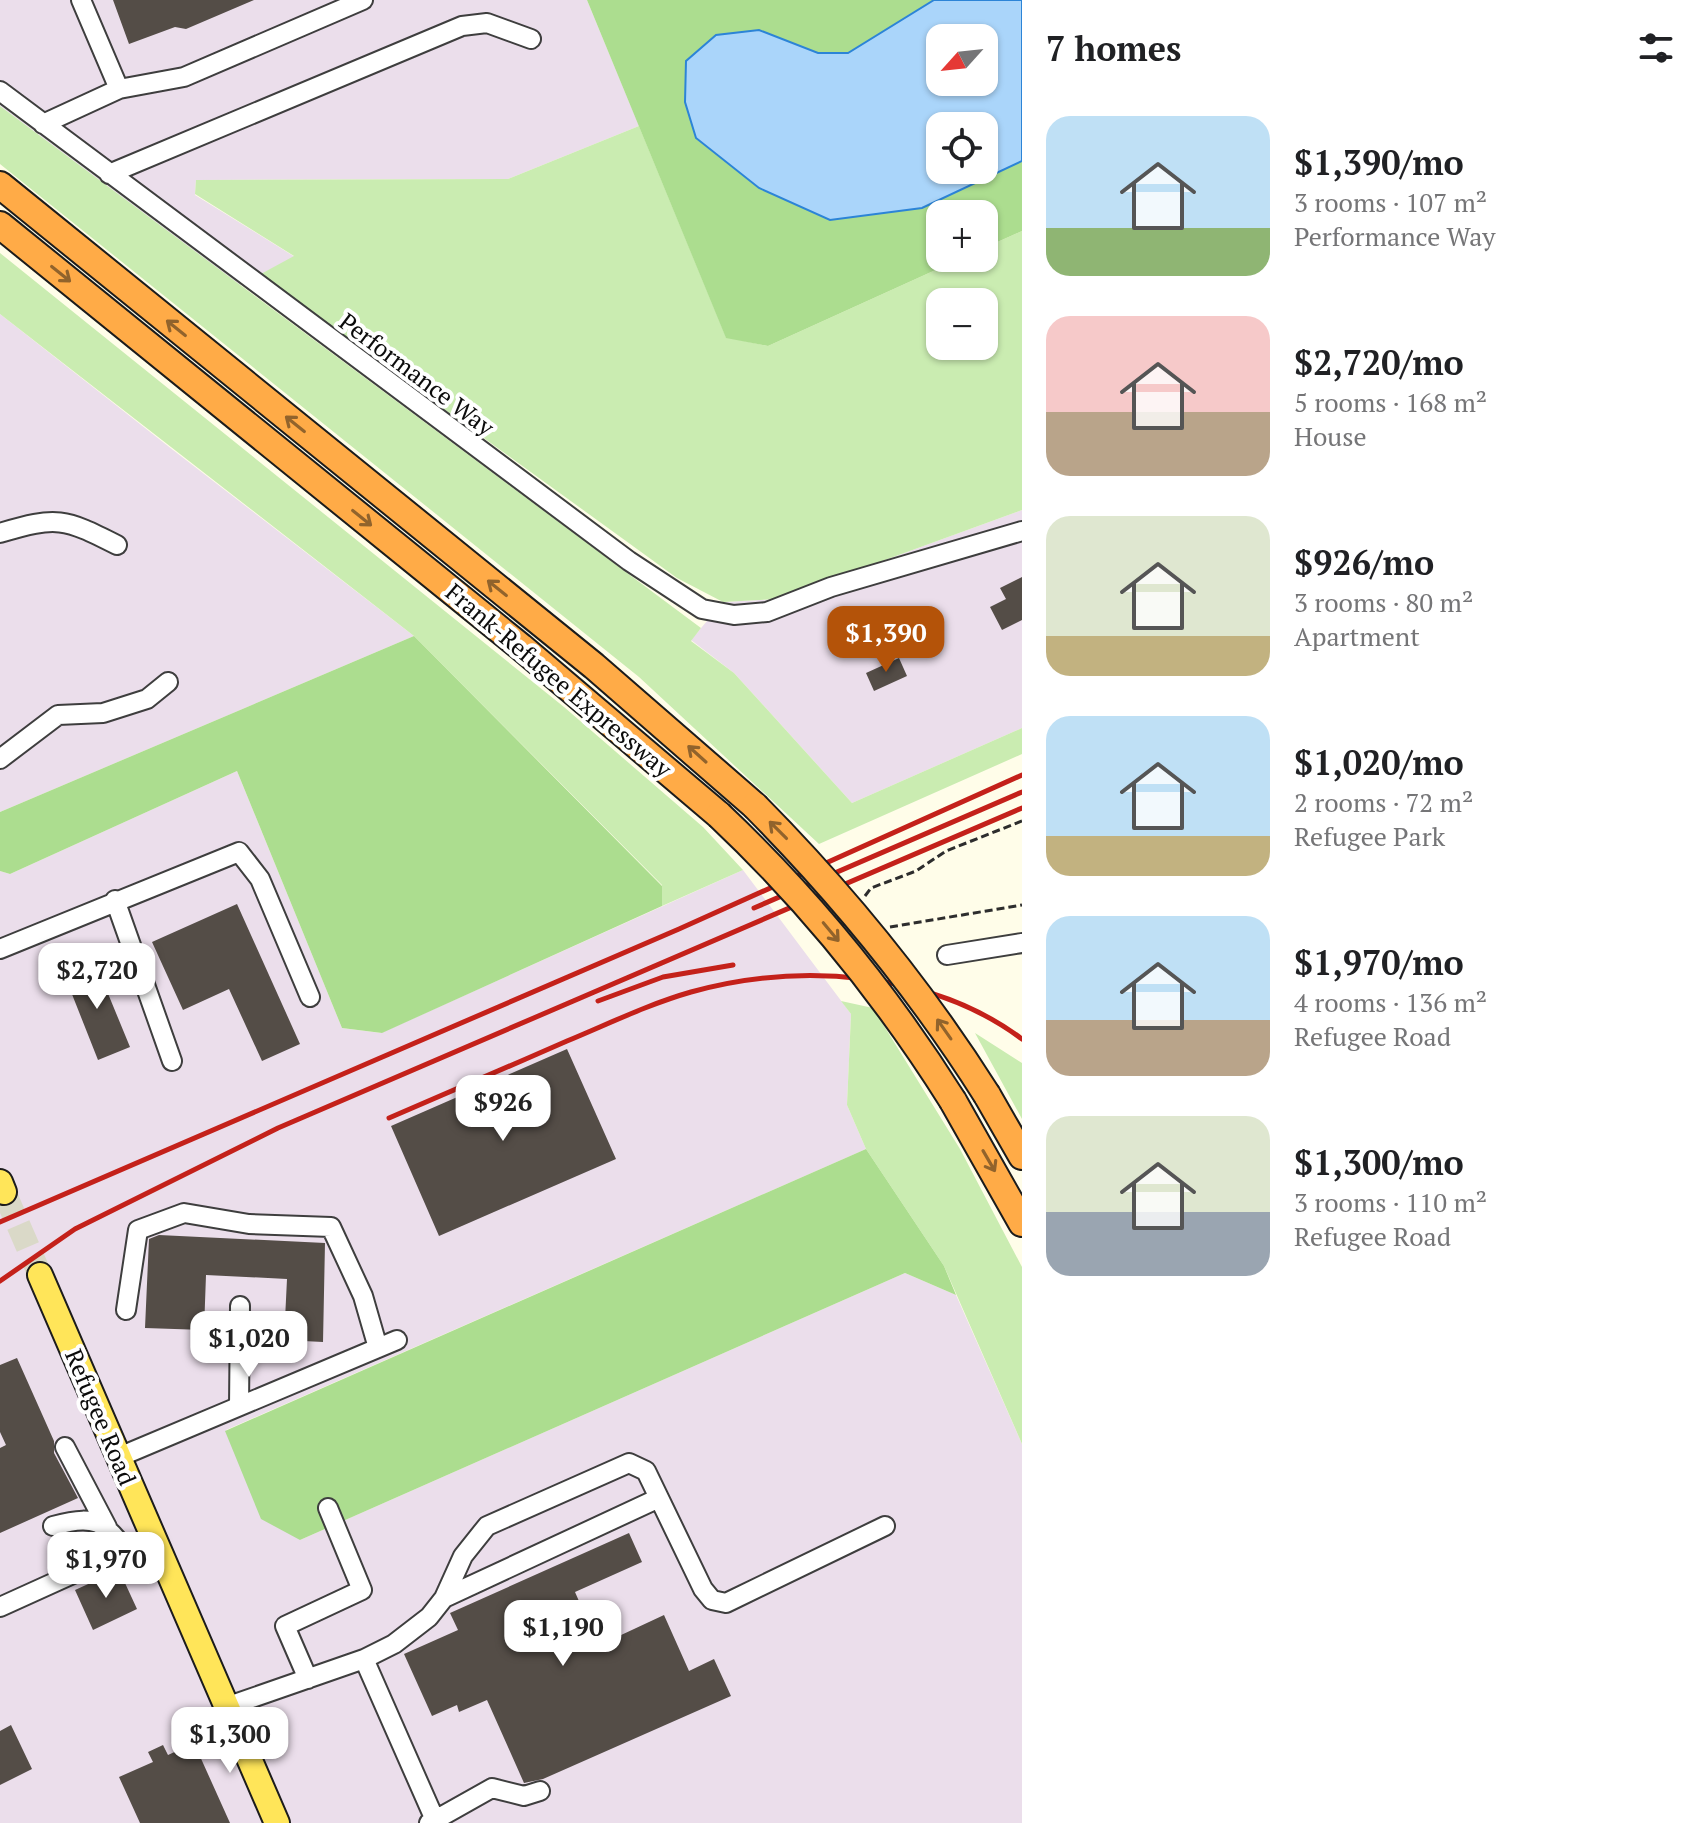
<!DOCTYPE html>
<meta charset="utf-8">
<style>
:root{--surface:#fff;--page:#f6f6f6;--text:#202124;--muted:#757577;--accent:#b45309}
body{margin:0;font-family:"PT Serif",serif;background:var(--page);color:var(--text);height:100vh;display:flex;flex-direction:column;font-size:30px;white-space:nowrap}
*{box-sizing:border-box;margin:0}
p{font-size:26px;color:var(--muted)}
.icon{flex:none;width:44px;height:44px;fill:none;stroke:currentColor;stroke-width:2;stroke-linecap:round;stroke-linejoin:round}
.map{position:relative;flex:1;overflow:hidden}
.side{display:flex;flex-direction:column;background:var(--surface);width:680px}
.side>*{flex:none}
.needle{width:52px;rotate:243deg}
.buttons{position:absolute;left:926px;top:24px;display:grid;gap:16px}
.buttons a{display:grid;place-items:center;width:72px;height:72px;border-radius:16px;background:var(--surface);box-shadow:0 2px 6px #0004;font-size:40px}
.price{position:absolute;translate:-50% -68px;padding:0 18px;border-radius:16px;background:#fff;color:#222;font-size:26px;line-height:52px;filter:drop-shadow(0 2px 4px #0008)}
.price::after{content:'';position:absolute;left:50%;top:48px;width:24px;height:18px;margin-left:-12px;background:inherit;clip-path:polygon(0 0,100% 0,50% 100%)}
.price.current{background:var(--accent);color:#fff}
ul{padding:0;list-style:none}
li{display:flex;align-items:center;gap:24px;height:200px;padding:0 24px}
li span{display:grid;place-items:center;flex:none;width:224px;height:160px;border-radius:24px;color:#555}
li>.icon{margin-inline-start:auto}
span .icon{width:96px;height:96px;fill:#fffc;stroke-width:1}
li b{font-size:34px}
h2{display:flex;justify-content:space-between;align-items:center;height:96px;padding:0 24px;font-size:34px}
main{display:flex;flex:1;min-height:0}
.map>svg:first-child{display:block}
.industrial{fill:#ebdeeb}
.green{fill:#caecb1;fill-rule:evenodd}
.forest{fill:#acdd8f}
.water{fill:#aad5fa;stroke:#2c84d7;stroke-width:2;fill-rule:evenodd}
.building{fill:#544d47}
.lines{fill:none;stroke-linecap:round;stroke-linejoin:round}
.major-tunnel{stroke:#dad9c8;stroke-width:24;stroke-dasharray:24 12;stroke-linecap:butt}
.minor-casing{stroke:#3e3e3e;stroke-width:22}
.major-casing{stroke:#1c1c1c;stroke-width:28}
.highway-casing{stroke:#1c1c1c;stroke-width:30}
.path{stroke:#2d2d2d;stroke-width:3;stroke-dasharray:8 4;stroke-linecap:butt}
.minor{stroke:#fff;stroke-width:18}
.major{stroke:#ffe559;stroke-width:24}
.highway{stroke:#ffab47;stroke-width:26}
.rail{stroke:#c4211a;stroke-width:5}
.highway-bridge-casing{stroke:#1c1c1c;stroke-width:30;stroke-linecap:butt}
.highway-bridge{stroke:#ffab47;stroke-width:26}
.oneway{stroke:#91632c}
.labels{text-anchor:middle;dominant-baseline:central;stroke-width:8;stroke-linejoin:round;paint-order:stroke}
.street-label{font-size:24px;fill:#0b0b0b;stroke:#fff}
</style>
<main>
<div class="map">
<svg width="1022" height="1823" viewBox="0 0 1022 1823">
<rect width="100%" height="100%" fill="#fffde9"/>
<path class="industrial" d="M0 0H587L639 126 508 179 196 180 195 195 295 257 240 285 0 106Z
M0 314 173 450 414 636 0 812Z
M1022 510V728L852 803 734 673 691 640 723 602 778 599Z
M237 771 342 1028 381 1033 743 870 851 1014 847 1105 866 1149 226 1430 300 1540 905 1273 956 1295 1022 1444V1823H0V871L10 874Z"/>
<path class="green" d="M0 106 701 628 691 641 734 673 852 803 1022 728V754L819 844 639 677 0 164Z
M639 126 726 337 768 346 962 258H984V248L1022 231V510L778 599 723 602 677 578 259 275 294 256 195 194 196 180 508 179ZM940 302H984V346H940Z
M0 253 564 707 703 827 743 870 662 906V885L414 636 0 314Z
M841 1001 873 1008 960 1149 1022 1267V1444L944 1266 866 1149 847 1105 851 1014Z
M975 1033 1022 1063V1119Z"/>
<path class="forest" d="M587 0H934L848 53H818L759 30 922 208 1022 161V231L984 248V214H940V258H962L768 346 726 338Z
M414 636 662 886V906L382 1033 342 1028 237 771 10 874 0 871V812Z
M866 1149 944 1266 956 1295 905 1273 300 1540 261 1519 225 1431Z"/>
<path class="water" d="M934 0H1022V161L922 208 830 220 759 188 696 138 685 102 686 61 716 35 759 30 818 53H848ZM940 38H984V82H940ZM940 126H984V170H940Z"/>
<path class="building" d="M113 0H254L186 29 175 27 129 44Z
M1022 577V620L1002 630 990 607 1006 599 1000 588Z
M899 658 907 676 874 691 866 673Z
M237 904 300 1044 262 1061 229 989 183 1010 152 942Z
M95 962 130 1047 98 1060 64 974Z
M567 1049 616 1159 439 1236 391 1126Z
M159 1235 325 1243 323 1342 284 1340 287 1279 206 1275 204 1330 145 1328 149 1239Z
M17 1358 54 1441V1453L78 1498 0 1533V1448L6 1445 0 1432V1365Z
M629 1533 642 1562 575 1592 585 1615 605 1606 619 1636 664 1615 689 1671 714 1659 731 1696 543 1779 524 1783 487 1700 459 1712 457 1705 432 1716 404 1654 458 1630 450 1613Z
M119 1570 137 1609 93 1630 75 1590Z
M11 1725 32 1769 0 1785V1731Z
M194 1743 230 1823H140L119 1777 153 1762 148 1752 163 1745 168 1755Z"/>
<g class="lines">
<path class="major-tunnel" d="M4 1192 40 1275"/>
<defs>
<path id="minor" d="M81 0 119 89
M0 91 629 561 702 609 734 615 767 612 831 587 1022 531
M43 124 119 89 184 77 363 0
M109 174 462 26 487 23 531 39
M0 533C57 516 64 518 117 545
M0 759 58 715 103 713 147 699 168 682
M115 900 172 1061
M0 949 239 852 260 879 310 997
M947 955 1022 943
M126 1310 138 1230 184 1213 249 1224 331 1227 363 1296 378 1348
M239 1406 240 1306
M65 1447 107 1527
M119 1457 397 1340
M53 1526C71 1521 95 1515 109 1531 116 1537 119 1544 128 1549L155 1543
M444 1598 659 1498
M0 1607 128 1549
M364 1659 394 1644 429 1617 444 1598 463 1556 487 1526 629 1463 646 1471 703 1589 712 1600 726 1603 885 1526
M308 1679 285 1626 362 1590 328 1508
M226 1707 364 1659 435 1820 429 1823
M435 1820 492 1788 524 1796 540 1791"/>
<path id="major" d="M0 1182 4 1192
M40 1275 277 1823"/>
<path id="highway" d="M0 185 594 666 755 806
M0 225 521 647 719 815
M987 1095 1022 1156
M953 1101 1022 1223"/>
</defs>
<use href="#minor" class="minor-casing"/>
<use href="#major" class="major-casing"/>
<use href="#highway" class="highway-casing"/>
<path class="path" d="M865 896 871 888 916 871 946 851 1022 821
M890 927 1022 905"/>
<use href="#minor" class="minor"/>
<use href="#major" class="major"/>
<use href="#highway" class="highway"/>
<path class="rail" d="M754 908 1022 792
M598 1001 663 977 733 965
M389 1118C449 1092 508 1067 567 1041 608 1024 649 1004 691 992 799 962 931 971 1022 1039
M0 1222 679 929 1022 775
M0 1281 75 1229 278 1128 1022 808"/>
<defs>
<path id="highway-bridge" d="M755 806C843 895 920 989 987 1095
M719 815C809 900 887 996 953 1101"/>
</defs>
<use href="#highway-bridge" class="highway-bridge-casing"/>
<use href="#highway-bridge" class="highway-bridge"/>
</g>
<defs><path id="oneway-shaft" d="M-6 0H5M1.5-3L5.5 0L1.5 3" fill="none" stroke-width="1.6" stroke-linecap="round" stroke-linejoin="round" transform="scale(2)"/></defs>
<g class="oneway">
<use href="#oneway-shaft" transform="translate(61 274) rotate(39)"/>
<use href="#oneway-shaft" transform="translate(176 328) rotate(-141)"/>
<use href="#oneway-shaft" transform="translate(295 424) rotate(-141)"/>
<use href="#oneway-shaft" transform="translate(362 518) rotate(39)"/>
<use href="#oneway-shaft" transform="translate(497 588) rotate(-141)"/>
<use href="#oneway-shaft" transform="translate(697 754) rotate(-138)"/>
<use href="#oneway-shaft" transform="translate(778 830) rotate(-135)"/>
<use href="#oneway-shaft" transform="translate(831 932) rotate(50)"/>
<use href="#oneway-shaft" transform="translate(944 1029) rotate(-125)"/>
<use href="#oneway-shaft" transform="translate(989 1161) rotate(60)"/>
</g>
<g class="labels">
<g class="street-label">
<text transform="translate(417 374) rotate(37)">Performance Way</text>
<text transform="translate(559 680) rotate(40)">Frank-Refugee Expressway</text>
<text transform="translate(101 1417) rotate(67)">Refugee Road</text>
</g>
</g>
</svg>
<div class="buttons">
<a><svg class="needle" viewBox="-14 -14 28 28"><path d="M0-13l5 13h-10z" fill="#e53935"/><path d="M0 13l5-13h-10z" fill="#757577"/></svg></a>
<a><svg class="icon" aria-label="locate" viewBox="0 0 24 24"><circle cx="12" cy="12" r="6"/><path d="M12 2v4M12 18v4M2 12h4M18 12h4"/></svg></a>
<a>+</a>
<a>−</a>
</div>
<b class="price current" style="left:886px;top:674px">$1,390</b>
<b class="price" style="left:97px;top:1011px">$2,720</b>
<b class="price" style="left:503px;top:1143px">$926</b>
<b class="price" style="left:249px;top:1379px">$1,020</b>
<b class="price" style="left:106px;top:1600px">$1,970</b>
<b class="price" style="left:563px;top:1668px">$1,190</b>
<b class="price" style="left:230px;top:1775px">$1,300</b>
</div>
<section class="side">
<h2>7 homes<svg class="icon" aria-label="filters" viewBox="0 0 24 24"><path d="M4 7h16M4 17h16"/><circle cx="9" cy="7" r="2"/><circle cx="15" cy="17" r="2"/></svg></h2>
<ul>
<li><span style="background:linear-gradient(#bfe0f5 70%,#8fb573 0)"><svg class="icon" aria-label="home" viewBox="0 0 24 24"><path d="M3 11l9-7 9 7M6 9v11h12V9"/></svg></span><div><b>$1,390/mo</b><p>3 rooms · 107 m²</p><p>Performance Way</p></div></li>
<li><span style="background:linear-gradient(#f6c9c9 60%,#b9a48a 0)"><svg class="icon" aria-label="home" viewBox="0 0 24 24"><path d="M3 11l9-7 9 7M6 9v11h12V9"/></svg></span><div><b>$2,720/mo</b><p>5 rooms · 168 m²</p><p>House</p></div></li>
<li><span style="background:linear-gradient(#dfe7d0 75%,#c2b280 0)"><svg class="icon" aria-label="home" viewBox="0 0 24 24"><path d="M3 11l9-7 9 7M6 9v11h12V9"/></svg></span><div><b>$926/mo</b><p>3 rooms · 80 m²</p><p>Apartment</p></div></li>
<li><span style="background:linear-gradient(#bfe0f5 75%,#c2b280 0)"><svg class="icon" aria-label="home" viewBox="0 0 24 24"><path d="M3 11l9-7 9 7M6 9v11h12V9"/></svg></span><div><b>$1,020/mo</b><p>2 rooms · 72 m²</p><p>Refugee Park</p></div></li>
<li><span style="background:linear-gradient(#bfe0f5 65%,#b9a48a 0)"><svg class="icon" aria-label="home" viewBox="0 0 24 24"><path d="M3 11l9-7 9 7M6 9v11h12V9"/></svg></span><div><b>$1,970/mo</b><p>4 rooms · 136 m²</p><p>Refugee Road</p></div></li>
<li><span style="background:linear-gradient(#dfe7d0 60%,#9aa5b1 0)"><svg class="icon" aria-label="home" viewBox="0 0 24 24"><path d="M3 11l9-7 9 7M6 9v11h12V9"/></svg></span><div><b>$1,300/mo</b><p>3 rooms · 110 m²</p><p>Refugee Road</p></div></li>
</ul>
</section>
</main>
